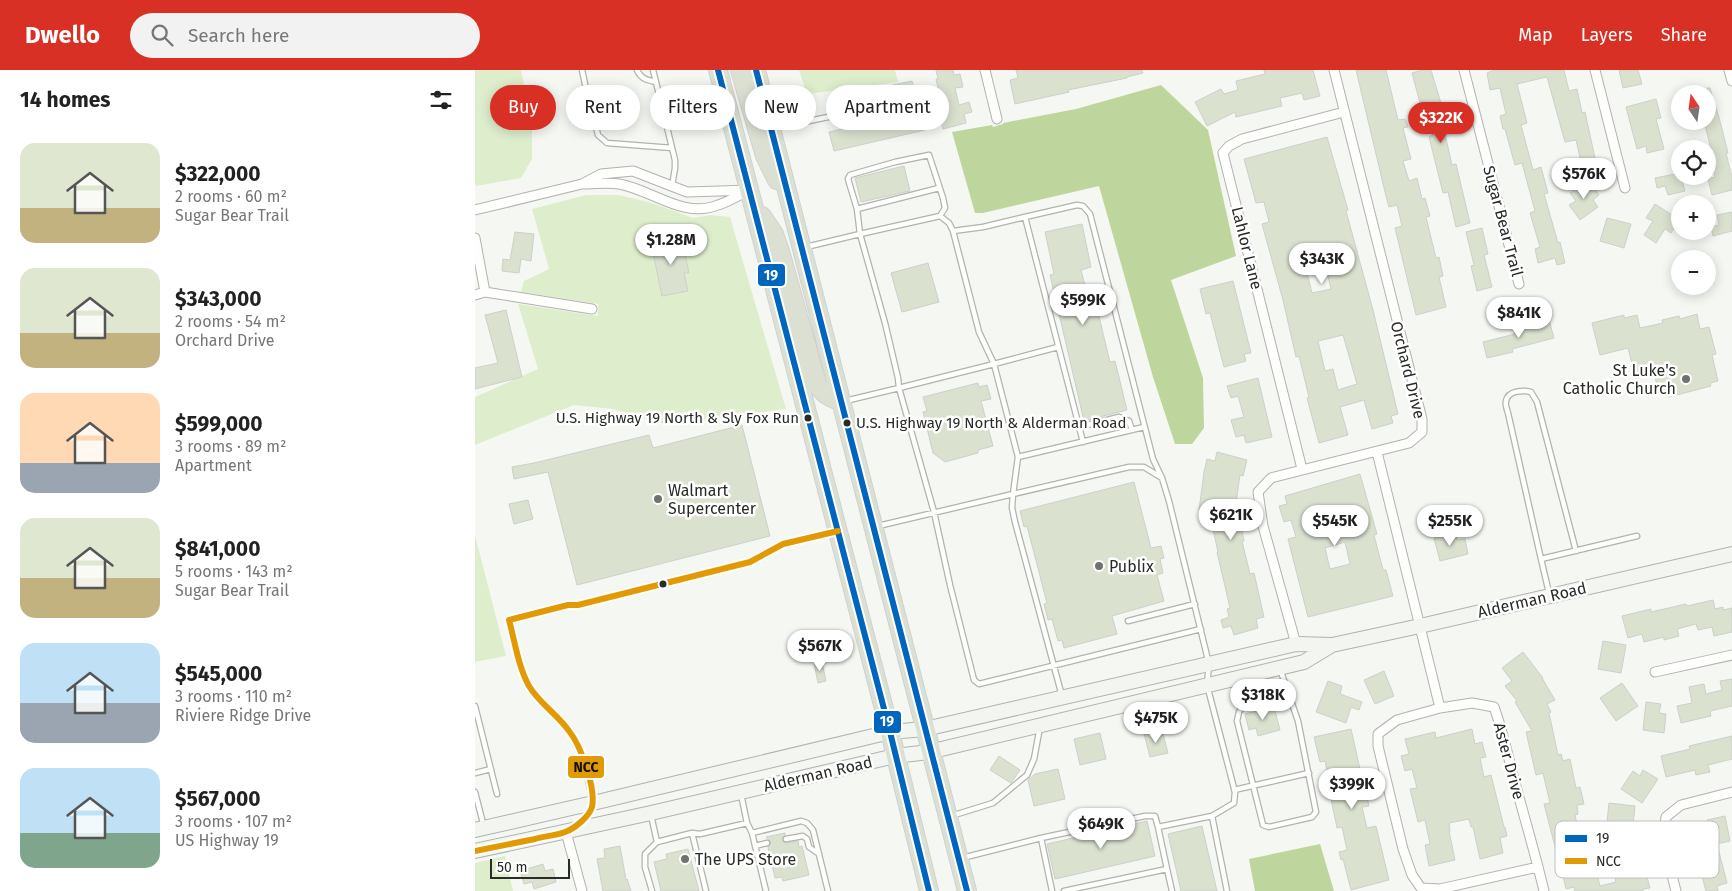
<!DOCTYPE html>
<meta charset="utf-8">
<style>
:root{--surface:#fff;--page:#f2f2f2;--text:#222;--muted:#767676;--accent:#d93025}
body{margin:0;font-family:"Fira Sans",sans-serif;background:var(--page);color:var(--text);height:100vh;display:flex;flex-direction:column;font-size:19px;white-space:nowrap}
*{box-sizing:border-box;margin:0}
p{font-size:16px;color:var(--muted)}
.icon{flex:none;width:28px;height:28px;fill:none;stroke:currentColor;stroke-width:2;stroke-linecap:round;stroke-linejoin:round}
.map{position:relative;flex:1;overflow:hidden}
.side{display:flex;flex-direction:column;background:var(--surface);width:475px}
.side>*{flex:none}
.guide{position:absolute;left:15px;top:15px;width:475px;height:45px;display:flex;gap:10px}
.needle{width:32px;rotate:347deg}
.controls{position:absolute;left:1196px;top:15px;display:grid;gap:10px}
.controls a{display:grid;place-items:center;width:45px;height:45px;border-radius:50%;background:var(--surface);box-shadow:0 2px 12px #0003;font-size:25px}
.scale{position:absolute;left:15px;bottom:12px;width:80px;box-sizing:border-box;padding-left:5px;border:2px solid #282b26;border-top:0;font-size:14px;line-height:18px;white-space:nowrap;color:#282b26;-webkit-text-stroke:4px #fff;paint-order:stroke}
.price{position:absolute;translate:-50% -42px;padding:0 11px;border-radius:18px;background:#fff;color:#222;font-size:16px;line-height:32px;filter:drop-shadow(0 1px 2px #0008)}
.price::after{content:'';position:absolute;left:50%;top:30px;width:15px;height:11px;margin-left:-8px;background:inherit;clip-path:polygon(0 0,100% 0,50% 100%)}
.price.current{background:var(--accent);color:#fff}
ul{padding:0;list-style:none}
li{display:flex;align-items:center;gap:15px;height:125px;padding:0 20px}
li span{display:grid;place-items:center;flex:none;width:140px;height:100px;border-radius:15px;color:#555}
li>.icon{margin-inline-start:auto}
span .icon{width:60px;height:60px;fill:#fffc;stroke-width:1}
li b{font-size:21px}
h2{display:flex;justify-content:space-between;align-items:center;height:60px;padding:0 20px;font-size:21px}
.tag{padding:0 18px;border-radius:22px;background:var(--surface);box-shadow:0 2px 12px #0003;font-size:18px;line-height:45px}
.tag.current{background:var(--accent);color:#fff}
header{display:flex;align-items:center;gap:30px;box-sizing:border-box;height:70px;padding:0 25px;background:var(--accent);color:#fff}
header strong{font-size:24px}
nav{display:flex;gap:28px;margin-inline-start:auto;font-size:18px}
.search{width:350px;height:45px;background:var(--page);display:flex;align-items:center;gap:12px;box-sizing:border-box;padding:0 18px;border-radius:28px;color:var(--muted);font-size:19px}
main{display:flex;flex:1;min-height:0}
.map>svg:first-child{display:block}
.green{fill:#deeecd}
.water{fill:#bed69d}
.building{fill:#dae1cf;stroke:#cdd0ca;fill-rule:evenodd}
.lines{fill:none;stroke-linecap:round;stroke-linejoin:round}
.lane-casing{stroke:#b1b3ae;stroke-width:7}
.street-casing{stroke:#b1b3ae;stroke-width:11}
.secondary-casing{stroke:#b1b3ae;stroke-width:16}
.highway-casing{stroke:#d0d2cf;stroke-width:20}
.lane{stroke:#fefefd;stroke-width:4.5}
.street{stroke:#fefefd;stroke-width:9}
.secondary{stroke:#f2f5f0;stroke-width:14}
.highway{stroke:#dbe0d3;stroke-width:18}
.bus-1-casing{stroke:#fff;stroke-width:10}
.bus-2-casing{stroke:#fff;stroke-width:10}
.bus-1{stroke:#0065bd;stroke-width:6}
.bus-2{stroke:#e29a04;stroke-width:6}
.poi-dot{fill:#70736d;stroke:#fff;stroke-width:2}
.bus-dot{fill:#282b26;stroke:#fff;stroke-width:2}
.labels{text-anchor:middle;dominant-baseline:central;stroke-width:5;stroke-linejoin:round;paint-order:stroke}
.bus-label{font-size:15px;fill:#282b26;stroke:#fff;text-anchor:end}
.street-label{font-size:16px;fill:#282b26;stroke:#fff}
.poi-label{font-size:16px;fill:#282b26;stroke:#fff;text-anchor:start}
.key{fill:#fff;stroke:#bebfbe;stroke-width:1}
.key-label{font-size:14px;fill:#282b26}
.line-badge{stroke:#fff;stroke-width:2}
.badge-label{font-size:14px;text-anchor:middle;font-weight:bold;fill:#fff}
.pale-badge-label{font-size:14px;text-anchor:middle;font-weight:bold;fill:#111}
</style>
<header>
<strong>Dwello</strong>
<div class="search"><svg class="icon" aria-label="search" viewBox="0 0 24 24"><circle cx="10" cy="10" r="6"/><path d="M15 15l6 6"/></svg>Search here</div>
<nav><a>Map</a><a>Layers</a><a>Share</a></nav>
</header>
<main>
<section class="side">
<h2>14 homes<svg class="icon" aria-label="filters" viewBox="0 0 24 24"><path d="M4 7h16M4 17h16"/><circle cx="9" cy="7" r="2"/><circle cx="15" cy="17" r="2"/></svg></h2>
<ul>
<li><span style="background:linear-gradient(#dfe7d0 65%,#c2b280 0)"><svg class="icon" aria-label="home" viewBox="0 0 24 24"><path d="M3 11l9-7 9 7M6 9v11h12V9"/></svg></span><div><b>$322,000</b><p>2 rooms · 60 m²</p><p>Sugar Bear Trail</p></div></li>
<li><span style="background:linear-gradient(#dfe7d0 65%,#c2b280 0)"><svg class="icon" aria-label="home" viewBox="0 0 24 24"><path d="M3 11l9-7 9 7M6 9v11h12V9"/></svg></span><div><b>$343,000</b><p>2 rooms · 54 m²</p><p>Orchard Drive</p></div></li>
<li><span style="background:linear-gradient(#ffd9b3 70%,#9aa5b1 0)"><svg class="icon" aria-label="home" viewBox="0 0 24 24"><path d="M3 11l9-7 9 7M6 9v11h12V9"/></svg></span><div><b>$599,000</b><p>3 rooms · 89 m²</p><p>Apartment</p></div></li>
<li><span style="background:linear-gradient(#dfe7d0 60%,#c2b280 0)"><svg class="icon" aria-label="home" viewBox="0 0 24 24"><path d="M3 11l9-7 9 7M6 9v11h12V9"/></svg></span><div><b>$841,000</b><p>5 rooms · 143 m²</p><p>Sugar Bear Trail</p></div></li>
<li><span style="background:linear-gradient(#bfe0f5 60%,#9aa5b1 0)"><svg class="icon" aria-label="home" viewBox="0 0 24 24"><path d="M3 11l9-7 9 7M6 9v11h12V9"/></svg></span><div><b>$545,000</b><p>3 rooms · 110 m²</p><p>Riviere Ridge Drive</p></div></li>
<li><span style="background:linear-gradient(#bfe0f5 65%,#7fa58c 0)"><svg class="icon" aria-label="home" viewBox="0 0 24 24"><path d="M3 11l9-7 9 7M6 9v11h12V9"/></svg></span><div><b>$567,000</b><p>3 rooms · 107 m²</p><p>US Highway 19</p></div></li>
</ul>
</section>
<div class="map">
<svg width="1257" height="821" viewBox="0 0 1257 821">
<rect width="100%" height="100%" fill="#f5f8f2"/>
<path class="green" d="M0 0H46L57 51V89L46 108 1 116 0 113Z
M324 0H420L423 12 332 24Z
M111 125H144L177 133 218 148 236 145 255 147 311 339 192 355 138 339 99 335 0 375V327L63 299 43 234 123 246V234L46 222 49 211 74 199 57 139Z
M0 465 31 586 0 592Z
M30 786 38 821H0V793Z"/>
<path class="water" d="M686 15 733 60 761 186 696 210 728 308 729 358 717 374H700L678 307 624 116 508 143H500L477 62 517 55 518 57 528 54V53L601 39Z
M845 774 859 821H780L774 789Z"/>
<path class="building" d="M461 0H478L479 5 485 4 488 17 480 18 484 35 494 32 497 42 489 44 491 53 468 59 463 41 468 39 461 9H463Z
M541 0H667L668 3 652 7V8L593 20 594 22 540 34 535 10 543 8Z
M789 0H838L845 26 829 30 827 23 805 28 807 36 761 47 760 42 732 56 720 32 746 19 749 24 763 20 761 11 790 4Z
M881 0H911L923 50 930 49 933 57 928 58 936 89 928 91 934 111 942 108 947 129 950 128 955 146 951 147 961 188 964 187 968 206 964 207 971 237 941 245 920 158 927 156 922 135 914 137 911 126Z
M947 0H956L971 50 967 51 977 95 981 94 995 153 981 157 973 122 968 123 954 67 958 65 954 47 946 49 942 34 945 33 937 3Z
M1019 0H1089L1094 21 1102 19 1107 43 1110 42 1123 102 1109 105 1101 70 1090 72 1072 7 1042 14 1052 53 1046 55 1058 100 1066 97 1073 123 1069 124 1083 173 1085 172 1090 193 1082 195 1080 188 1063 193 1060 179 1065 177 1055 143 1060 141 1047 93 1040 95 1030 59H1028L1025 46 1031 44 1025 18 1015 20 1012 3Z
M1144 0H1163L1167 14 1148 18Z
M437 11 450 60 359 81 354 62 420 47 418 37 420 33 416 30 413 16Z
M1232 18H1235L1245 51 1253 83H1251L1257 107V120L1237 125 1233 109 1240 107 1238 99H1241L1229 51H1232Z
M1181 29 1186 48 1181 49 1189 79 1172 83 1171 76 1162 79 1151 37Z
M852 67 873 140 871 141 898 240 923 344 916 346 918 353 897 359 889 330 865 337 873 365 844 373 832 328 834 327 824 286 821 287 808 230 787 154 794 152 789 132 781 133 769 89ZM848 186 856 219 837 223 829 191ZM868 265 882 314 863 320 858 299 850 301 843 271Z
M429 96 435 121 386 132 380 108Z
M1205 103 1210 121 1193 125 1190 116 1182 118 1180 108Z
M1114 110 1124 125 1118 130 1123 137 1105 150 1094 135 1101 131 1095 123Z
M1180 134 1205 150 1196 163 1190 159 1181 173 1169 165 1178 151 1171 148Z
M1257 142V161L1238 166 1236 157 1244 155 1242 145Z
M1132 148 1156 154 1149 178 1125 171Z
M607 154 616 197 606 200 613 227 619 226 635 292 640 291 652 340 609 351 575 205 579 204 570 162Z
M1007 158 1013 184 1009 185 1017 217 1002 221 996 196 999 195 991 162Z
M40 162 59 164 56 191 46 189 44 203 27 201 28 189 35 190Z
M204 168 207 184H210L214 203H209L213 221 187 226 176 173Z
M453 193 464 232 427 242 416 203Z
M758 211 776 283 769 284 771 291 749 297 735 243 731 244 725 219Z
M31 240 47 307 0 319V298L23 293 10 245Z
M1222 244 1225 259 1234 257 1241 284 1237 285 1243 311 1235 313 1236 316 1194 327 1193 323 1185 325 1179 304 1161 309 1153 278 1125 285 1117 253 1149 245V248L1162 245 1165 258 1188 253 1187 250 1204 246 1205 249Z
M1074 250 1079 268 1037 279 1038 282 1012 288 1008 272 1040 264 1039 259Z
M783 308 797 367 771 373 769 365 761 367 756 350 769 347 763 326 756 328 752 316Z
M503 313 504 317 512 315 516 329 506 331 518 376 503 380V383L470 392 458 383 448 342 452 341 448 327Z
M267 355 295 466 102 515 73 402 39 409 37 397 59 393 174 365 178 378Z
M742 382 772 390 768 406 765 405 759 448 764 447 769 471H767L775 504 779 503 789 547 781 549 783 558 759 565 756 556 748 558 746 550 754 547 752 539 755 538 742 482H743L734 441 724 440 729 402 732 389 740 391Z
M885 404 902 464 899 465 908 500H911L918 526 833 547 813 469 821 467 816 450 809 452 804 436 812 434 810 426ZM870 472 875 494 855 499 850 478Z
M659 412 676 478 686 476 689 488 685 489 688 503 682 505 689 531 637 546 642 564 589 578 587 570 583 571 577 549 573 550 569 534 572 533 552 456 549 457 545 441Z
M53 430 58 449 39 454 34 434Z
M981 463 982 470 990 469 993 484 965 491 959 468Z
M1238 530 1240 539 1248 537V540L1257 538V562L1239 566 1237 557 1223 560 1221 554 1202 559 1204 566 1189 570V567L1169 572 1167 564 1153 568 1147 546 1176 539V542L1211 534 1212 536Z
M340 564 344 584 336 586 332 566Z
M1128 571 1151 575 1146 603 1123 599Z
M1048 582 1068 608H1067L1080 630 1072 634 1076 642 1074 643 1083 685 1086 684 1088 691 1095 689 1101 718 1105 717 1109 734 1102 735 1103 744 1100 745 1110 791 1118 789 1125 816 1141 812 1132 775 1156 770 1155 779 1163 778 1168 801 1170 800 1175 818 1168 819V821H1100L1099 817 1091 819 1083 784H1082L1069 734 1075 733 1068 703 1061 705 1051 662 1057 661 1040 632 1042 631 1030 616 1037 611 1027 598Z
M347 592 351 611 343 613 339 593Z
M909 601 919 626 900 634 889 610Z
M1257 609V636L1235 641 1236 646 1206 653 1202 636 1217 633 1214 617 1229 614 1231 624 1247 620 1245 611Z
M853 611 867 616 865 624 887 632 884 640 876 637 871 653 841 642Z
M1147 613 1163 636 1141 651 1125 628Z
M1171 632 1186 634 1184 643 1191 644 1189 663 1168 660Z
M799 637 805 660 783 666 781 658 774 660 770 644Z
M876 659 890 721H891L894 736 887 737 892 758 901 756 914 810 876 820 868 789 866 790 864 782 872 780 867 757 862 758 856 729 858 728 850 691 845 692 839 667Z
M997 659 1000 674 1007 672 1011 687 1005 688 1009 707 1016 705 1029 757H1030L1032 766 1025 768 1028 783 1005 789 998 757H996L994 749 974 753 975 761H974L980 790 954 796 950 775 955 774 950 750 943 752 935 719 942 718 937 699 930 701 926 686 934 684 930 669 960 662 961 668Z
M687 660 693 683 675 687 669 664Z
M625 663 631 689 605 695 599 669Z
M1257 666V689L1233 695 1235 702 1221 705 1220 700 1191 707 1186 686 1215 679 1214 676Z
M524 686 545 700 536 713 515 700Z
M583 699 590 729 559 736 553 710 560 704Z
M1168 700 1183 709 1167 733 1146 719 1158 701 1165 706Z
M1134 733 1160 736 1157 764 1131 761Z
M1250 746 1255 771 1242 774 1252 813 1242 816 1243 821H1231L1226 803 1219 805 1215 790 1231 786 1225 760 1234 758 1232 750Z
M672 751 680 786 580 809 572 774Z
M727 756 742 821H706L693 764Z
M310 763V765L307 768 308 772 312 773 323 771 324 777 327 776 334 805 308 811 307 807 300 808 293 777 296 772 291 767Z
M145 776 151 810 152 809 156 821H128L122 789 130 788 129 779Z
M213 779 224 821H186L179 792 192 789 191 784Z
M68 794 70 801 78 799 81 812 59 819 57 812 49 814 45 801Z"/>
<g class="lines">
<defs>
<path id="lane" d="M107 0 110 14
M162 0C166 9 172 10 181 12
M178 0 200 90V98L197 116
M113 27 123 65 132 73 197 78
M300 58 416 34
M382 139 464 118
M465 146 470 138 468 128 454 85 420 92 375 105 373 109 382 139 385 164 465 146 474 153 478 161 504 262 519 294 583 277
M550 147 602 135 608 136 615 144 678 389 687 408 694 431 734 594 732 615 760 722 759 733 737 746
M478 161 508 157 550 147 608 372
M331 177 385 164 410 253 423 308 424 318 370 331
M604 357 644 347 654 351 657 360
M543 387 669 357
M687 408 669 397H654L538 424 543 387 519 294 424 318 459 442 475 515 499 610 504 614 726 559
M403 456 538 424 537 438 540 452 587 626
M1066 489 1033 343C1032 340 1030 334 1031 331 1033 320 1049 320 1056 322L1062 332 1101 481
M1074 523 1066 489 1162 466
M653 551 720 534
M770 608 774 628 764 642 762 651 788 755 794 757 837 747 841 742 823 651 805 599
M0 636 22 724
M0 703 16 699
M759 720 834 703
M0 722 9 757
M118 732C112 704 107 676 88 653 77 640 64 631 55 616 43 597 40 571 34 550L93 535H103L275 492 308 474 360 461
M176 745 182 772 217 763 231 821
M476 746 518 733 552 705 559 689 565 657
M272 753 277 763 291 821
M217 763 225 764 272 753 266 724
M277 763 326 751 332 753 338 760 353 821
M566 768 670 746H680L683 757
M311 769 328 766 332 769 334 777 344 784
M280 776 292 773
M487 788 566 768 577 821
M692 799 683 757 737 746 752 821
M177 821 170 797V784L182 772
M589 821 692 799 697 821"/>
<path id="street" d="M510 0 522 49
M989 0 1044 214
M1120 0 1150 118
M1254 0 1257 11
M109 114C120 114 133 112 144 114 178 120 208 149 243 135 253 132 262 126 271 122
M0 140 107 114 126 104 158 101 212 122 275 120
M0 168 10 222
M0 225 10 222 117 239
M902 382 965 638
M827 399 748 83 754 76 767 69 869 42
M821 574 788 456 783 422 796 408 934 373 947 362V349L859 0
M1180 602 1257 585
M91 762 107 821
M1063 797 965 819 946 818 937 805 928 779 903 676V664L922 650 965 638 997 633 1019 637C1029 664 1034 692 1042 720 1051 753 1061 787 1069 821
M1201 821 1188 771 1191 747 1206 735 1257 722"/>
<path id="secondary" d="M0 760 118 733 415 662 450 659 821 574 857 575 945 556 1257 484
M0 781 176 743 420 686 454 682 829 592 857 575"/>
<path id="highway" d="M243 0 415 662 454 821
M265 0 290 86 302 110
M281 0C352 273 421 548 492 821
M287 146 299 164 305 181 342 314C348 325 355 327 366 332"/>
</defs>
<use href="#lane" class="lane-casing"/>
<use href="#street" class="street-casing"/>
<use href="#secondary" class="secondary-casing"/>
<use href="#highway" class="highway-casing"/>
<use href="#lane" class="lane"/>
<use href="#street" class="street"/>
<use href="#secondary" class="secondary"/>
<use href="#highway" class="highway"/>
<defs>
<path id="bus-1" d="M243 0 415 662 454 821
M281 0 492 821"/>
<path id="bus-2" d="M0 781C20 777 40 773 60 769 69 766 80 766 90 762 99 759 114 747 117 737 121 718 106 676 94 661 83 645 64 633 54 616 43 596 40 572 34 550L93 535H103L275 492 308 474 363 461"/>
</defs>
<use href="#bus-1" class="bus-1-casing"/>
<use href="#bus-2" class="bus-2-casing"/>
<use href="#bus-1" class="bus-1"/>
<use href="#bus-2" class="bus-2"/>
</g>
<g class="poi-dot">
<circle cx="1211" cy="309" r="5"/>
<circle cx="183" cy="429" r="5"/>
<circle cx="624" cy="496" r="5"/>
<circle cx="210" cy="789" r="5"/>
</g>
<g class="bus-dot">
<circle cx="333" cy="348" r="4.5"/>
<circle cx="372" cy="353" r="4.5"/>
<circle cx="188" cy="514" r="4.5"/>
</g>
<g class="labels">
<g class="bus-label">
<text x="324" y="348">U.S. Highway 19 North &amp; Sly Fox Run</text>
<text x="381" y="353" text-anchor="start">U.S. Highway 19 North &amp; Alderman Road</text>
</g>
<g class="street-label">
<text transform="translate(1028 151) rotate(75)">Sugar Bear Trail</text>
<text transform="translate(772 178) rotate(76)">Lahlor Lane</text>
<text transform="translate(933 300) rotate(76)">Orchard Drive</text>
<text transform="translate(1057 530) rotate(-13)">Alderman Road</text>
<text transform="translate(1034 691) rotate(75)">Aster Drive</text>
<text transform="translate(343 704) rotate(-13)">Alderman Road</text>
</g>
<g class="poi-label">
<text x="1201" y="300" text-anchor="end">St Luke's<tspan x="1201" dy="18">Catholic Church</tspan></text>
<text x="193" y="420">Walmart<tspan x="193" dy="18">Supercenter</tspan></text>
<text x="634" y="496">Publix</text>
<text x="220" y="789">The UPS Store</text>
</g>
</g>
<rect x="1080" y="751" width="164" height="57" rx="8" class="key"/>
<rect x="1090" y="765" width="22" height="7" fill="#0065bd"/>
<rect x="1090" y="788" width="22" height="6" fill="#e29a04"/>
<g class="key-label">
<text x="1121" y="773">19</text>
<text x="1121" y="796">NCC</text>
</g>
<g class="line-badge">
<rect x="282" y="193" width="29" height="24" rx="5" fill="#0065bd"/>
<rect x="398" y="640" width="29" height="24" rx="5" fill="#0065bd"/>
<rect x="92" y="685" width="38" height="24" rx="5" fill="#e29a04"/>
</g>
<g class="badge-label">
<text x="296" y="210">19</text>
<text x="412" y="656">19</text>
</g>
<g class="pale-badge-label">
<text x="111" y="702">NCC</text>
</g>
</svg>
<div class="controls">
<a><svg class="needle" viewBox="-14 -14 28 28"><path d="M0-13l5 13h-10z" fill="#e53935"/><path d="M0 13l5-13h-10z" fill="#767676"/></svg></a>
<a><svg class="icon" aria-label="locate" viewBox="0 0 24 24"><circle cx="12" cy="12" r="6"/><path d="M12 2v4M12 18v4M2 12h4M18 12h4"/></svg></a>
<a>+</a>
<a>−</a>
</div>
<div class="scale">50 m</div>
<b class="price current" style="left:966px;top:74px">$322K</b>
<b class="price" style="left:1109px;top:130px">$576K</b>
<b class="price" style="left:196px;top:196px">$1.28M</b>
<b class="price" style="left:847px;top:215px">$343K</b>
<b class="price" style="left:608px;top:256px">$599K</b>
<b class="price" style="left:1044px;top:269px">$841K</b>
<b class="price" style="left:756px;top:471px">$621K</b>
<b class="price" style="left:860px;top:477px">$545K</b>
<b class="price" style="left:975px;top:477px">$255K</b>
<b class="price" style="left:345px;top:602px">$567K</b>
<b class="price" style="left:788px;top:651px">$318K</b>
<b class="price" style="left:681px;top:674px">$475K</b>
<b class="price" style="left:877px;top:740px">$399K</b>
<b class="price" style="left:626px;top:780px">$649K</b>
<div class="guide">
<a class="tag current">Buy</a>
<a class="tag">Rent</a>
<a class="tag">Filters</a>
<a class="tag">New</a>
<a class="tag">Apartment</a>
</div>
</div>
</main>
